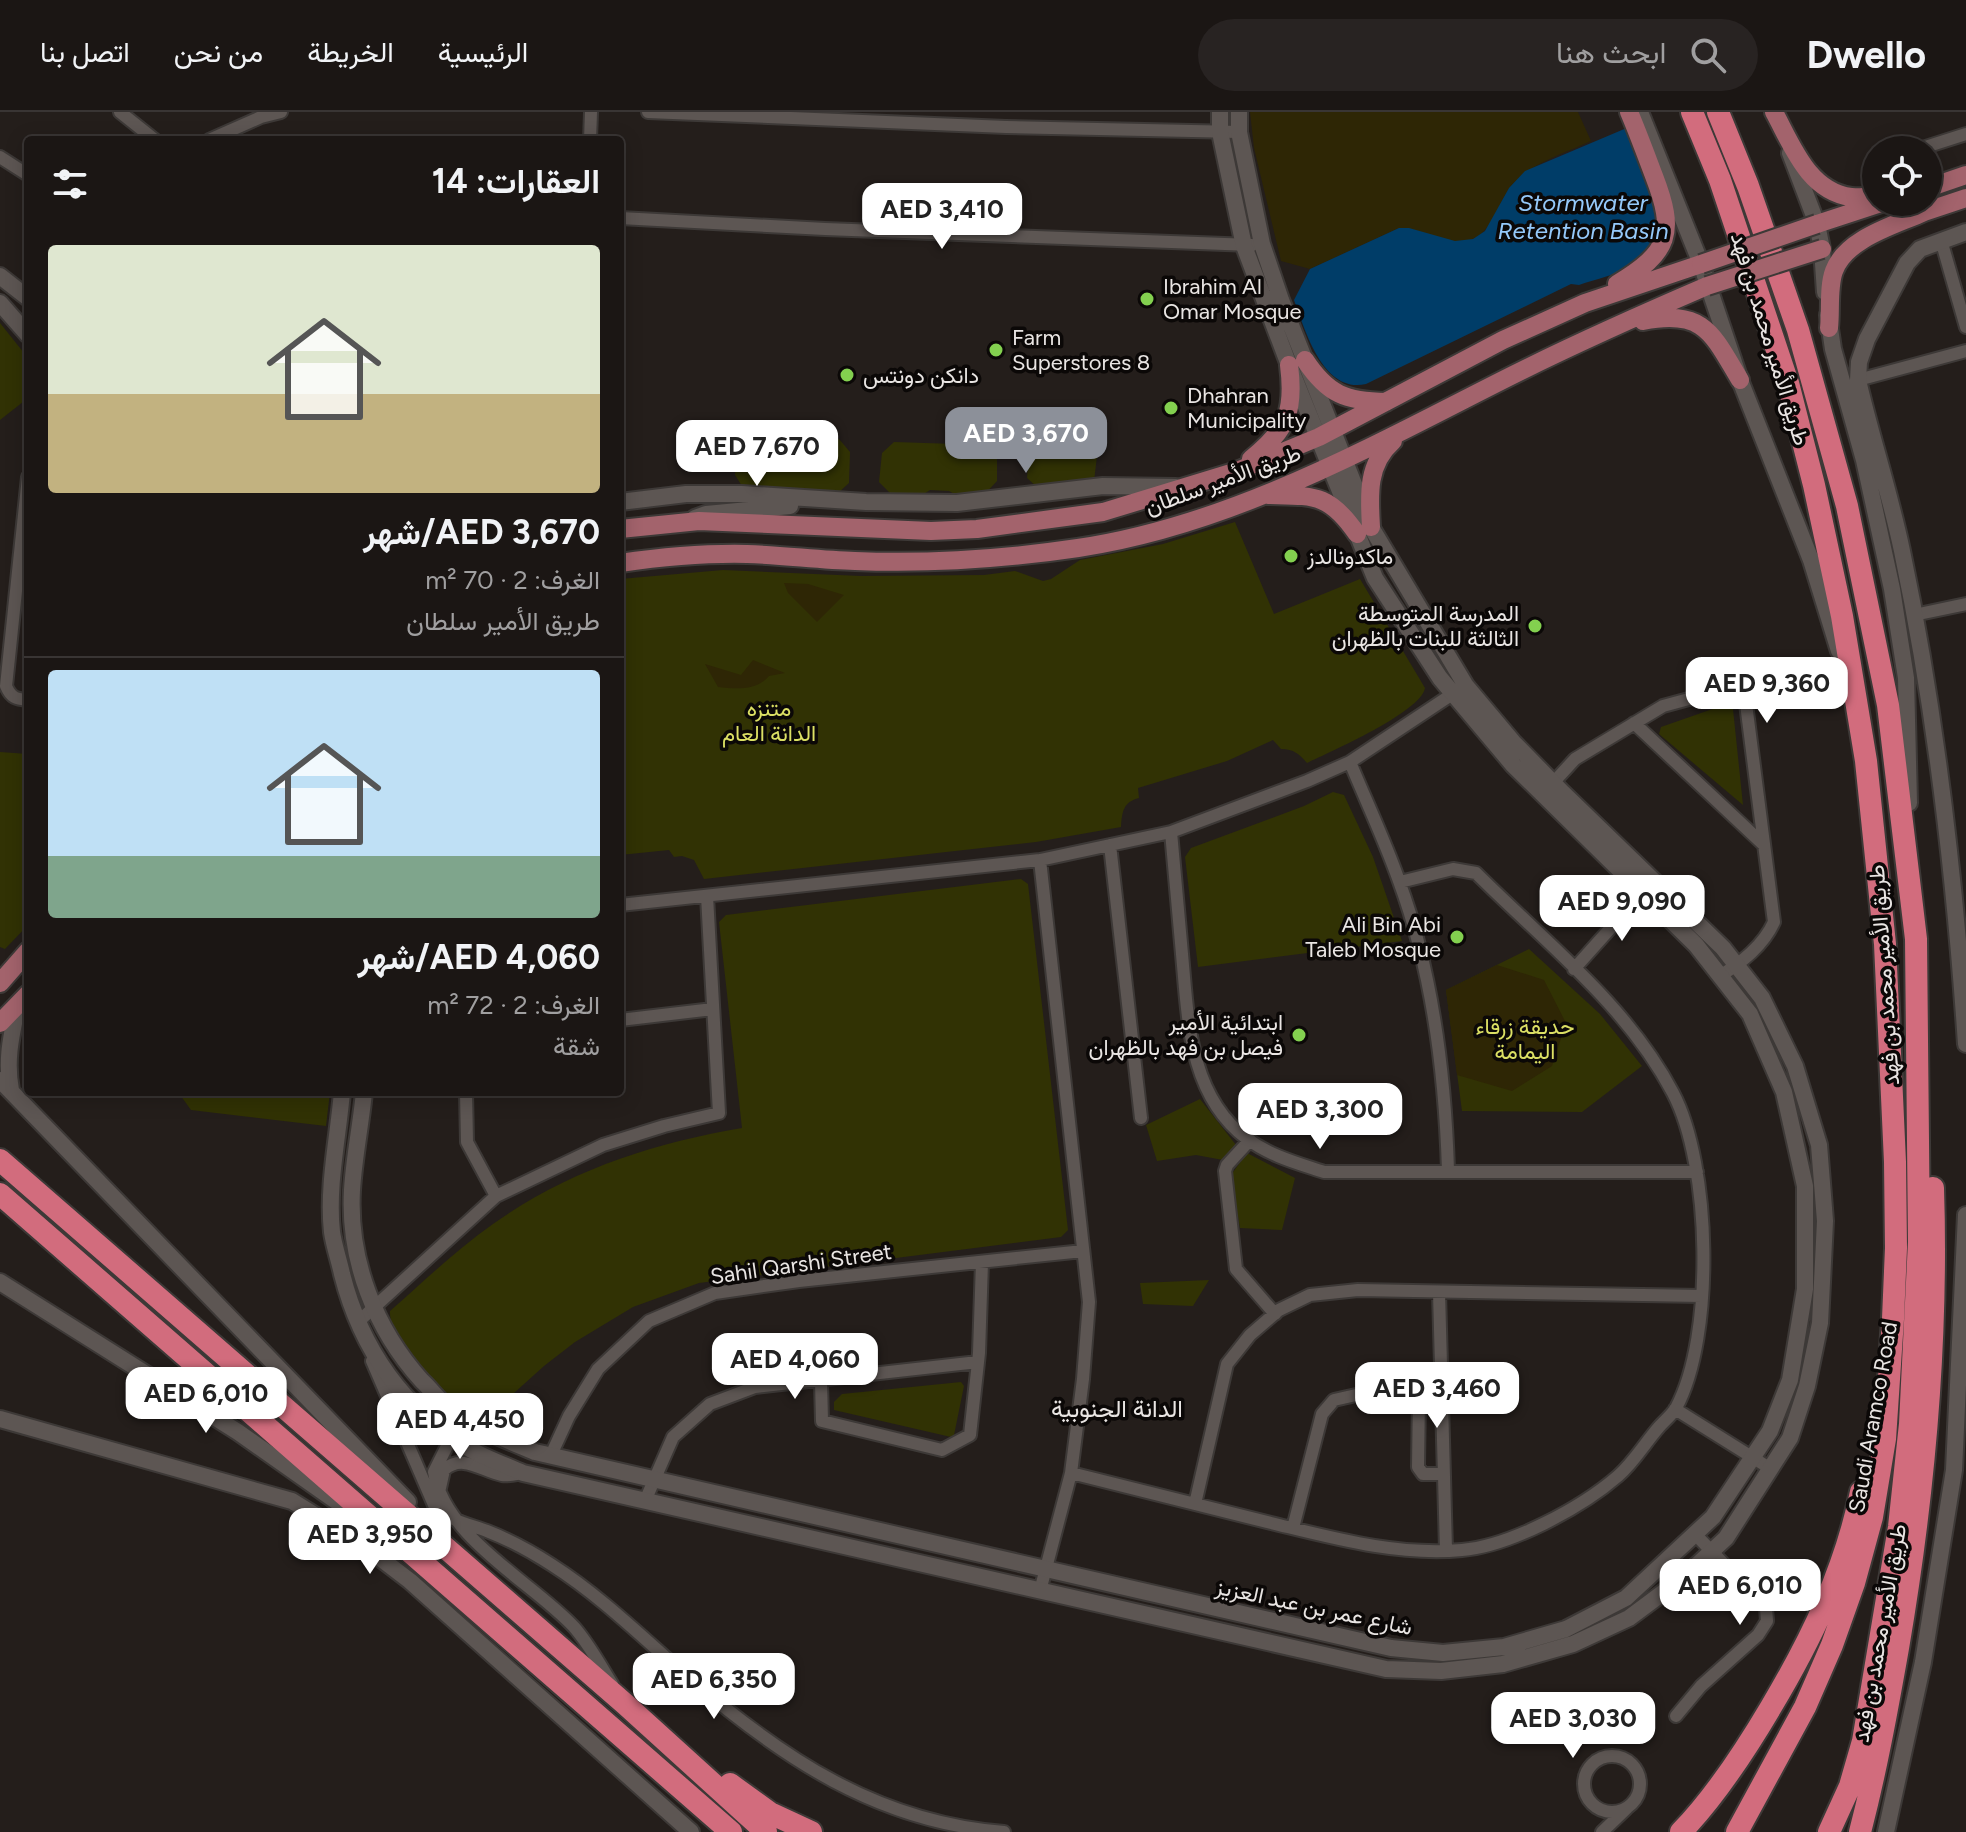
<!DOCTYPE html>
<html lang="ar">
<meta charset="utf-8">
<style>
:root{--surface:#1b1614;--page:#282322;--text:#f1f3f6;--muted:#a09fa0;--line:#393534;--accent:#8c9099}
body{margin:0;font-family:Figtree,Vazirmatn,sans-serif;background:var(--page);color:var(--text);direction:rtl;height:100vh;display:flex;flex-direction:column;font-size:30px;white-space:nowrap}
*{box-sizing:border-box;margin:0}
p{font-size:26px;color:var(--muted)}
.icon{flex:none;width:44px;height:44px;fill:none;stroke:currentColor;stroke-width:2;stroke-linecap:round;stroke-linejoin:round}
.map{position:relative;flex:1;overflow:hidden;direction:ltr}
.side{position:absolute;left:24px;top:24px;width:600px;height:960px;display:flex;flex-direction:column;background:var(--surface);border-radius:8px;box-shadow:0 4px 20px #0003,0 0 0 2px var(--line);direction:rtl}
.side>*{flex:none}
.buttons{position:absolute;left:1862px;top:24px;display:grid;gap:16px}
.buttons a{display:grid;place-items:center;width:80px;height:80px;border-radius:50%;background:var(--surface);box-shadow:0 4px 20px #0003,0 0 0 2px var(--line);font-size:40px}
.price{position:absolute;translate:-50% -68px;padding:0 18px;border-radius:16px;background:#fff;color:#222;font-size:26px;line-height:52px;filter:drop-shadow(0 2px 4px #0008)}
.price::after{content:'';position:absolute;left:50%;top:48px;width:24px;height:18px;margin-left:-12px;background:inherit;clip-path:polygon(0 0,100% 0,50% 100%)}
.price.active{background:var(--accent);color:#fff}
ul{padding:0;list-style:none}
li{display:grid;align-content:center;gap:16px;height:424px;padding:0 24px}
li+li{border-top:2px solid var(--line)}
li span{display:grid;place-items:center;height:248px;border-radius:8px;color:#555}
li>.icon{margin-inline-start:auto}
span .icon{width:144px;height:144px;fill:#fffc;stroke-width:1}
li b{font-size:34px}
h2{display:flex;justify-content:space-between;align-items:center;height:96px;padding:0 24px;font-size:34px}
header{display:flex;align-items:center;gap:48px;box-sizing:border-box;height:112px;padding:0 40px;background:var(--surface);border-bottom:2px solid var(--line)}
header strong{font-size:38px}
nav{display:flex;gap:44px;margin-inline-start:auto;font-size:28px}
.search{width:560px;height:72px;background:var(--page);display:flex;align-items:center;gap:20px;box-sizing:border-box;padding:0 28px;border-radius:44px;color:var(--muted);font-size:30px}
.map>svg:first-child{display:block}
.green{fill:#313204}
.sand{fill:#2e2605}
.water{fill:#003d68}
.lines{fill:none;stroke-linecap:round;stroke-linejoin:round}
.street-casing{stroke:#3d3937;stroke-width:16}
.secondary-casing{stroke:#3d3937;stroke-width:20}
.primary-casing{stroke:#3d3937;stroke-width:22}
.highway-casing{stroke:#3d3937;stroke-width:26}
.street{stroke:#5d5653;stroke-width:12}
.secondary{stroke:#5d5653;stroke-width:16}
.primary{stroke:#a3636c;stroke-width:18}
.highway{stroke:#d26c7d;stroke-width:22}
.primary-bridge-casing{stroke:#3d3937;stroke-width:22;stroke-linecap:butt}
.primary-bridge{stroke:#a3636c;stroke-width:18}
.poi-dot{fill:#83d04f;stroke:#0b0807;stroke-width:3}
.labels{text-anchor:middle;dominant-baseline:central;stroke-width:7;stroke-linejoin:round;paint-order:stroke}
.poi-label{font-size:22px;fill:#e9e5e3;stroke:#0b0807;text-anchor:start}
.street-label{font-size:22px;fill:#e9e5e3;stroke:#0b0807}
.park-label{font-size:22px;fill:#dce064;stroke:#0b0807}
.water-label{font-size:24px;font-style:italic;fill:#95c9fa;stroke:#0b0807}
.neighbourhood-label{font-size:24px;fill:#e9e5e3;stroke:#0b0807}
</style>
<header>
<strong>Dwello</strong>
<div class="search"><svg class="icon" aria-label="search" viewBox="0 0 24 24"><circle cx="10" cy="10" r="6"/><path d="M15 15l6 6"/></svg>ابحث هنا</div>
<nav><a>الرئيسية</a><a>الخريطة</a><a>من نحن</a><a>اتصل بنا</a></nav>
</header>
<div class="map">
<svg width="1966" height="1720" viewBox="0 0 1966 1720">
<rect width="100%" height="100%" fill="#241e1b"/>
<path class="green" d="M0 211 28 246V286L0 308Z
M1091 318 1100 319 1094 369 1038 376 1027 366 1029 344 1042 334 1086 335Z
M751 324 839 327 850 340 849 371 837 382 742 374 735 363 737 334Z
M894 330 986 333 997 343V369L983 384 962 386 949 379 930 378 916 387 897 388 879 370 882 341Z
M1235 410 1274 502 1360 467 1425 576C1421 600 1330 640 1307 651 1299 642 1294 637 1281 637L1273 628 1227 649 1138 676 1139 686C1123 690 1122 700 1121 715L1036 730 704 767 694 748 682 744 674 745 669 738 620 743V467L723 458 861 464 984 463 1015 459 1043 469 1051 467 1080 448 1163 432Z
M1724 593 1733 597 1743 693 1659 622 1661 615Z
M0 640 28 642V813L5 837 0 835Z
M1333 680 1344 683 1373 745 1402 829 1198 855 1185 745 1191 736 1304 694Z
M1021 767 1028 772 1068 1118 1061 1125 699 1171 633 1195 575 1230 544 1254 484 1308C453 1299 388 1232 390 1199 423 1170 456 1138 493 1112 567 1059 653 1031 742 1016L719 810 726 803Z
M1529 837 1600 902 1642 954 1582 1000 1462 999 1446 878Z
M178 980H330L326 1014 191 998Z
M1200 987 1236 1033 1223 1048 1196 1043 1157 1049 1146 1013Z
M1247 1041 1295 1066 1282 1118 1240 1116 1231 1063Z
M1209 1168 1193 1194 1143 1192 1140 1171Z
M961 1270 964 1274 954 1323 951 1325 834 1298V1290L842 1282Z"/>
<path class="sand" d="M1250 0H1578L1591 29C1564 42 1530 51 1511 74 1497 92 1491 126 1465 129 1444 132 1421 116 1399 116L1310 157 1281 149 1254 36Z
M784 471 808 472 844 483 817 510 788 481Z
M753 548 785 561 769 564C756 579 737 577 718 575L705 552 741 563Z
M1497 853 1544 868 1566 911 1552 954 1512 979 1457 963 1446 878Z"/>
<path class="water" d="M1629 15C1646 54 1679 122 1632 153 1617 163 1596 167 1579 173L1571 172 1366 272C1323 282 1305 218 1294 188L1310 157 1399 116H1409L1455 129 1473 127 1485 119 1509 76 1525 59Z"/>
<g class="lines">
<defs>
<path id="street" d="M120 0 155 28
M648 0 1006 15 1239 20
M209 28 261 5 281 0
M590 28 591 0
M1916 38 1966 22
M0 45 28 63
M620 106 825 117 1252 133
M1941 128 1966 215
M1858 268 1966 239
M28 365 6 574C11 586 16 587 28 588
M1914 503 1966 492
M1634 611 1764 733
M1350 650C1366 689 1385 729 1399 769 1433 861 1445 961 1448 1058
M1553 671 1575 647 1663 594 1733 575 1745 584 1774 810C1763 834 1742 850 1720 864
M1171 720C1175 761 1178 801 1182 842 1188 907 1189 983 1246 1026 1270 1044 1297 1051 1324 1060H1697
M1110 733 1141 1006
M1040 748 1089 1190 1083 1267 1071 1361 1040 1479
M620 793 1040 748 1171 720 1307 669 1350 650 1460 577
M1574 857 1642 781
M620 908 713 897
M466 980 467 1030 496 1084
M1250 1028 1227 1053 1225 1059 1236 1157 1275 1202
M1439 1180 1446 1438
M358 1210 496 1084 603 1033 664 1014 719 1001 707 784
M372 1249 434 1393C449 1409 468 1412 487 1419 510 1428 532 1440 552 1453 602 1485 644 1527 688 1565 782 1646 877 1710 1004 1720
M821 1269 822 1309 942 1338 970 1323 979 1241 982 1150
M1419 1283 1418 1355 1423 1362H1444
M450 1297 452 1324 434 1360C445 1426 532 1470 574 1515 589 1532 600 1553 612 1572
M1675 1297 1771 1357
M551 1343 569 1304 598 1257 649 1209 715 1181 799 1169 1083 1139
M1071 1361C1137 1378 1204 1394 1271 1411 1333 1426 1397 1444 1462 1438 1510 1434 1581 1396 1618 1364 1634 1350 1645 1331 1659 1315 1664 1309 1672 1303 1676 1296 1715 1224 1711 1053 1673 981 1627 893 1545 830 1476 761L1453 757 1400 770
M440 1376 444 1358C462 1341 482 1359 502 1363 509 1364 516 1362 523 1361
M645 1389 673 1325 710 1292 755 1275 978 1250
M1195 1392 1227 1252 1250 1223 1279 1198 1310 1183 1358 1178 1702 1184
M1293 1416 1322 1302 1334 1288 1356 1283 1442 1284
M1676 1604 1701 1574 1758 1523 1767 1509 1766 1496 1695 1422
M1584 1672a28 28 0 1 1 56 0a28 28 0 1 1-56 0Z
M1602 1720 1626 1697"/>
<path id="secondary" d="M1640 0 1701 152 1740 268 1811 448 1839 539
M1790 41 1817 112 1822 137 1825 180
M1966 120 1920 137 1907 151 1867 227 1859 250 1858 268C1871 325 1890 381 1902 439 1936 601 1955 767 1966 932
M0 164 28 186
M0 191 28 223
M1828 203 1833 237 1864 348 1892 477 1906 566 1909 691
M620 390 686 382H742L866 390 957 391 1103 374 1176 375
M695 406 706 402 790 394
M0 968 408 1390
M11 978C5 947 12 921 18 892
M342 980C338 1026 327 1075 332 1120 334 1134 339 1148 342 1162 361 1237 401 1295 468 1336 485 1346 505 1353 523 1361L1386 1557 1441 1559 1503 1552 1573 1532 1629 1506 1684 1465 1726 1426 1790 1326 1807 1274 1820 1211 1825 1109 1819 1033 1795 954 1762 886 1723 836 1563 681 1513 630 1466 574 1371 415 1281 188 1262 132 1239 20V0
M364 980C361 1012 354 1045 352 1078 348 1148 375 1217 422 1269 431 1277 438 1288 448 1295 474 1316 504 1327 535 1340L1391 1536 1443 1541 1504 1535 1566 1517 1626 1486 1713 1405 1770 1319 1790 1268 1805 1177V1074L1784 980 1750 902 1696 833 1513 653 1440 566 1375 466 1287 248 1244 134 1220 20V0
M0 1170 238 1320 350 1399
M0 1307 292 1389 363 1433 410 1469 691 1720
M1886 1720 1923 1550 1954 1358 1966 1103"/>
<path id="primary" d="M1774 0C1792 33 1808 79 1851 85 1859 86 1868 84 1876 84
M1928 76 1966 63
M1915 103 1966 86
M1817 112 1881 91
M1617 172C1670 140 1676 121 1654 64 1646 43 1638 21 1629 0
M1643 209C1704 197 1712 221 1740 268
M1829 216C1831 199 1828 175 1834 159 1846 126 1896 113 1924 100
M1305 248C1328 283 1346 289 1386 290
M1251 347C1287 318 1295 300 1289 253
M1268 383C1314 384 1329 381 1357 422
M1371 415C1369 382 1367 352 1393 329
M620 417 699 409 931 419 977 417 1103 400 1237 359 1319 325 1503 228 1585 191 1701 152
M620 451C662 445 704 441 747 442 783 443 819 448 855 449 930 452 1004 447 1078 436 1226 414 1361 340 1493 273 1563 237 1635 205 1707 174
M0 871 28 839
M0 911 28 882"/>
<path id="highway" d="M1692 0 1720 68 1788 271 1814 373 1842 504 1866 649 1885 832 1895 1050 1896 1136 1893 1207 1885 1327 1872 1405 1854 1471 1832 1533 1805 1595 1737 1720
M1718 0 1748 74 1798 218 1847 394 1888 593 1916 827 1919 1130 1910 1312 1899 1415 1863 1629 1850 1674 1829 1720
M0 1048 625 1592 766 1720
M0 1082 731 1720
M730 1672 770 1701 811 1720
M1681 1720C1716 1684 1745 1639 1771 1595 1811 1528 1845 1458 1861 1380
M1860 1720C1876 1659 1887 1598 1898 1536 1924 1384 1938 1230 1933 1076"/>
</defs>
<use href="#street" class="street-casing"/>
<use href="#secondary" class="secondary-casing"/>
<use href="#primary" class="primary-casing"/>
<use href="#highway" class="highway-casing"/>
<use href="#street" class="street"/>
<use href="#secondary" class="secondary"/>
<use href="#primary" class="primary"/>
<use href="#highway" class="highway"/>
<defs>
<path id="primary-bridge" d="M1701 152 1817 112
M1707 174 1822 137"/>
</defs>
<use href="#primary-bridge" class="primary-bridge-casing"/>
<use href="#primary-bridge" class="primary-bridge"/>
</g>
<g class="poi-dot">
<circle cx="1147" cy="187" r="8"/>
<circle cx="996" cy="238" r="8"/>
<circle cx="847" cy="263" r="8"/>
<circle cx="1171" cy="296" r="8"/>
<circle cx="1291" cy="444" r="8"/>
<circle cx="1535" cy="514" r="8"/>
<circle cx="1457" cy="825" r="8"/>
<circle cx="1299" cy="923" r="8"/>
</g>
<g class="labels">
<g class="poi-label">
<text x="1163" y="174">Ibrahim Al<tspan x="1163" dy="25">Omar Mosque</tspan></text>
<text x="1012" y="225">Farm<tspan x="1012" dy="25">Superstores 8</tspan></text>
<text x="863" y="263">دانكن دونتس</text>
<text x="1187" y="283">Dhahran<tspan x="1187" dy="25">Municipality</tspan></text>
<text x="1307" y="444">ماكدونالدز</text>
<text x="1519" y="501" text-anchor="end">المدرسة المتوسطة<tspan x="1519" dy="25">الثالثة للبنات بالظهران</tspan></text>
<text x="1441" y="812" text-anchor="end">Ali Bin Abi<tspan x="1441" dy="25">Taleb Mosque</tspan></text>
<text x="1283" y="910" text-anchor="end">ابتدائية الأمير<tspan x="1283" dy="25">فيصل بن فهد بالظهران</tspan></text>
</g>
<g class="street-label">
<text transform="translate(1770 227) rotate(73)">طريق الأمير محمد بن فهد</text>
<text transform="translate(1223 368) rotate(-20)">طريق الأمير سلطان</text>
<text transform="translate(1884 863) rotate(-94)">طريق الأمير محمد بن فهد</text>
<text transform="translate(801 1152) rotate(-8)">Sahil Qarshi Street</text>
<text transform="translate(1873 1305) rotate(-80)">Saudi Aramco Road</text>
<text transform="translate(1314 1495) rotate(12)">شارع عمر بن عبد العزيز</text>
<text transform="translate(1880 1521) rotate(-80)">طريق الأمير محمد بن فهد</text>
</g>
<g class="park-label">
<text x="769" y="596">متنزه<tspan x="769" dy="25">الدانة العام</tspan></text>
<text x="1525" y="914">حديقة زرقاء<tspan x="1525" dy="25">اليمامة</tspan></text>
</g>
<g class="water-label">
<text x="1583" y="90">Stormwater<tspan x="1583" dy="28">Retention Basin</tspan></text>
</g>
<g class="neighbourhood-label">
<text x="1117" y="1296">الدانة الجنوبية</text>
</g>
</g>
</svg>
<div class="buttons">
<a><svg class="icon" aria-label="locate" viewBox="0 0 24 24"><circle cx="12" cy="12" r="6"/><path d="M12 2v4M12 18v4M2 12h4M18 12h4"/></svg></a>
</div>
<b class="price" style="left:942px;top:139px">AED 3,410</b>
<b class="price active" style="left:1026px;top:363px">AED 3,670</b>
<b class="price" style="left:757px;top:376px">AED 7,670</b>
<b class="price" style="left:1767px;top:613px">AED 9,360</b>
<b class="price" style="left:1622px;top:831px">AED 9,090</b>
<b class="price" style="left:1320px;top:1039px">AED 3,300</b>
<b class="price" style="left:795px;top:1289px">AED 4,060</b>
<b class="price" style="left:1437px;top:1318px">AED 3,460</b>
<b class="price" style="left:206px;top:1323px">AED 6,010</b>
<b class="price" style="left:460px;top:1349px">AED 4,450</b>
<b class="price" style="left:370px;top:1464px">AED 3,950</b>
<b class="price" style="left:1740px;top:1515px">AED 6,010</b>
<b class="price" style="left:714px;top:1609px">AED 6,350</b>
<b class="price" style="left:1573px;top:1648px">AED 3,030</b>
<section class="side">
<h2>العقارات: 14<svg class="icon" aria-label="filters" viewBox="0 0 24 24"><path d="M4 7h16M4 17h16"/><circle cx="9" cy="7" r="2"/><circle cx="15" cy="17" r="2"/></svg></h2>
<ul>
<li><span style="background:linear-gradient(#dfe7d0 60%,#c2b280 0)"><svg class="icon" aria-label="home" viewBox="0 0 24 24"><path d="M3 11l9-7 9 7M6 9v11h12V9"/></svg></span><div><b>AED 3,670/شهر</b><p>الغرف: 2 · 70 m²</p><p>طريق الأمير سلطان</p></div></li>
<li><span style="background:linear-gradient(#bfe0f5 75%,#7fa58c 0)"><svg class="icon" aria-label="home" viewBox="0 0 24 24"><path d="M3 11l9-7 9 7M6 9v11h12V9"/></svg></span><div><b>AED 4,060/شهر</b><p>الغرف: 2 · 72 m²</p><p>شقة</p></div></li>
</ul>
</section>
</div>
